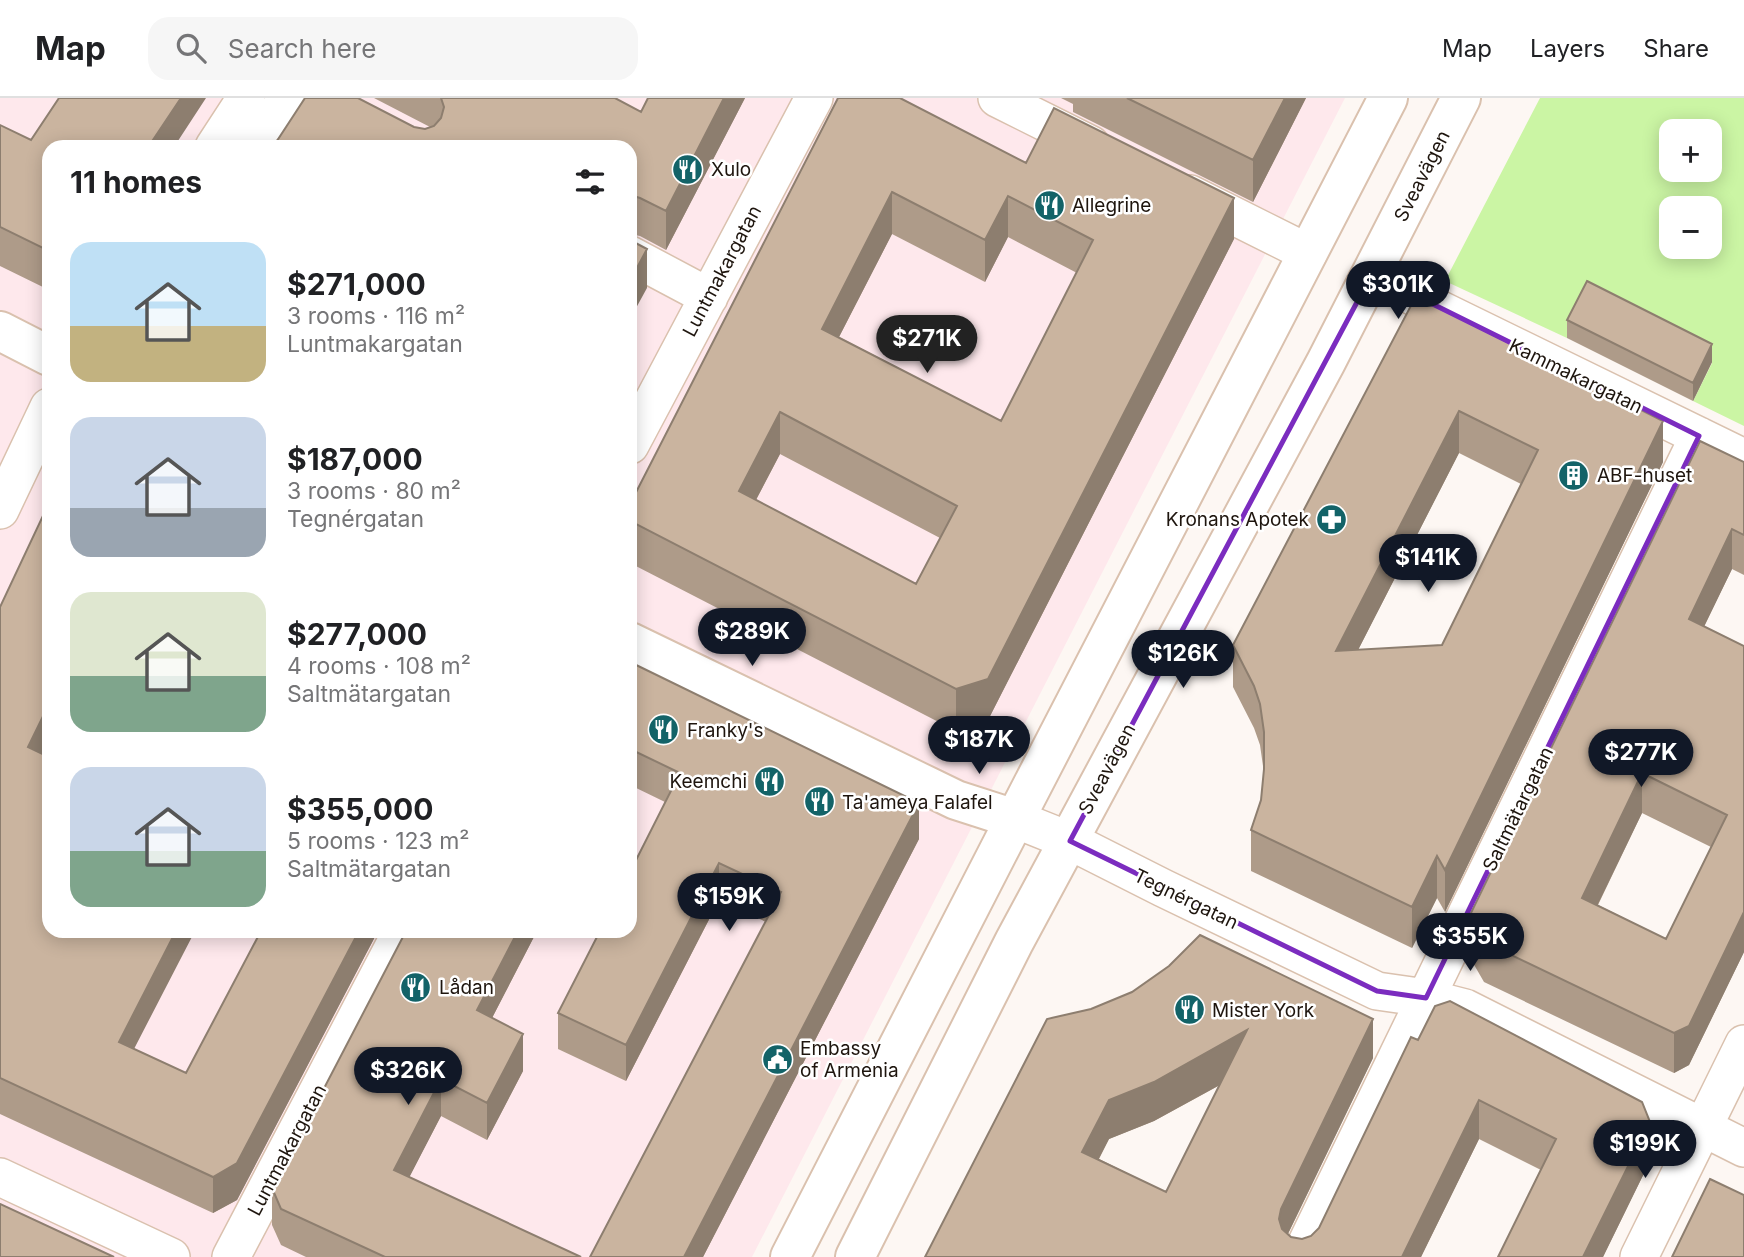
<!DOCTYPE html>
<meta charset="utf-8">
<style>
:root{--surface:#fff;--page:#f6f6f6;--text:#202124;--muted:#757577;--line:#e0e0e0;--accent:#111827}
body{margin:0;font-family:Inter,sans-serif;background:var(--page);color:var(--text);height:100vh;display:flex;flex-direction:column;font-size:26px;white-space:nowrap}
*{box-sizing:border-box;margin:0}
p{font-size:23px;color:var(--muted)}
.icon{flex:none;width:38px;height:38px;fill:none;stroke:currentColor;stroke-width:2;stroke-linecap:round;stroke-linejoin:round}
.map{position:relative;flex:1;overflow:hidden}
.drawer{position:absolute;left:42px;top:42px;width:595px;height:798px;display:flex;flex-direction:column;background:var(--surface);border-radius:21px;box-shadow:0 4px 18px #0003}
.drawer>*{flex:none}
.tools{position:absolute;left:1659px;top:21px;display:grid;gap:14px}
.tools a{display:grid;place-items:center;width:63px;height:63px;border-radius:14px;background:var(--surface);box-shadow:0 4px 18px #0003;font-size:35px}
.price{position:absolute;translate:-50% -60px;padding:0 16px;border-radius:24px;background:var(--accent);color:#fff;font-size:23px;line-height:46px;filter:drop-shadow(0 2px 4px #0008)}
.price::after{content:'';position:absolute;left:50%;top:42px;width:21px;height:16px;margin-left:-10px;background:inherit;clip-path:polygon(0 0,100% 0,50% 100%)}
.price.current{background:#222;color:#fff}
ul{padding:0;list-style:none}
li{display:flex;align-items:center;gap:21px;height:175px;padding:0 28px}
li span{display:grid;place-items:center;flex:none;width:196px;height:140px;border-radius:21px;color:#555}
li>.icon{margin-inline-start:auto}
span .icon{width:84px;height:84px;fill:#fffc;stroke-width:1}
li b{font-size:30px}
h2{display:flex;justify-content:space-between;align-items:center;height:84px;padding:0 28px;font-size:30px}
header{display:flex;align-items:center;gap:42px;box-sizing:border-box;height:98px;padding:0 35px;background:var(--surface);border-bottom:2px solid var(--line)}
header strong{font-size:33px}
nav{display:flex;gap:38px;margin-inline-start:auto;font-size:24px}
.search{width:490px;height:63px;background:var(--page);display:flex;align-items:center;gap:18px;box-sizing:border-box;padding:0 24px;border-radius:21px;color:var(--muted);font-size:26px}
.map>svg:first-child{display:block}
.commercial{fill:#fee8ec;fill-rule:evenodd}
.green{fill:#cbf5a4;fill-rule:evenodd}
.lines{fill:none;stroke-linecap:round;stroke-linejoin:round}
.street-casing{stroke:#dac1ae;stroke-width:40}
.secondary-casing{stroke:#dac1ae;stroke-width:42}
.street{stroke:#fff;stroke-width:37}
.secondary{stroke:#fff;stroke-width:38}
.wall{fill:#ae9b89;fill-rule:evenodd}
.shaded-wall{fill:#8d7e6f}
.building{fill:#cab49f;stroke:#8d7e6f;stroke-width:2;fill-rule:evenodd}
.marked{fill:none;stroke:#7b2cbf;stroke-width:5;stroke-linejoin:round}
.labels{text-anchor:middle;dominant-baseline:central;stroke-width:5;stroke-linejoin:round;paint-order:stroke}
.poi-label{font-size:19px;fill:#1e150e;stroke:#fff;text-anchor:start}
.street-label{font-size:19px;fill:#1e150e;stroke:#fff}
</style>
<header>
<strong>Map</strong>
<div class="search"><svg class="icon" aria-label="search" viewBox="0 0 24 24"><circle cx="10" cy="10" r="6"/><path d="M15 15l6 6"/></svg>Search here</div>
<nav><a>Map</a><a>Layers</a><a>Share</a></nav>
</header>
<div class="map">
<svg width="1744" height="1159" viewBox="0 0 1744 1159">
<rect width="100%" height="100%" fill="#fdf7f3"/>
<path class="commercial" d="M0 0H1345L752 1159H0ZM49 49H630V833H49Z"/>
<path class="green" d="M1540 0H1744V328L1693 303 1712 265 1587 202 1567 240 1445 183ZM1671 33H1710V72H1671ZM1671 110H1710V149H1671Z"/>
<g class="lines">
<defs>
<path id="street" d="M997 0 1091 47
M214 49 246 0
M227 49 254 38 291 0
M1190 96 1308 155
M630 157 709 199
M1372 176 1418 201 1744 360
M630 347 814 0
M0 412 49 309
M1015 721 1070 743 1163 790 1377 893 1426 900 1465 910 1744 1050
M0 1079 171 1159
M231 1159 402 833
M1300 1159 1699 338
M1639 1159 1744 946"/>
<path id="secondary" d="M0 233 49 258
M630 544 956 702 1015 721
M790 1159 1015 721 1388 0
M855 1159 1014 844 1326 264 1461 0"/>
</defs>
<use href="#street" class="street-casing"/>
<use href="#secondary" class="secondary-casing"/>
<use href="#street" class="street"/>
<use href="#secondary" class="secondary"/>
</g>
<path class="wall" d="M374 0H615L641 14 648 0H745L666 152 640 138 630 136V49H273L414 29 425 31 430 29Z
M838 0 1026 65 1234 141 988 622 956 633 630 465V406ZM892 136 985 184 1008 139 1077 175 1001 323 839 239ZM780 356 940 440 916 486 756 402Z
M1061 0H1306L1253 104 1073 14V6Z
M0 27 31 42 49 49V192L0 168Z
M1416 198 1663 364 1445 814 1437 800 1412 850 1251 773V732L1261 702 1264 675 1260 647 1254 630 1233 589V547ZM1459 355 1521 386 1442 547 1358 552Z
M1567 222 1712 264 1693 303 1567 240Z
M1744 364V477L1732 471 1704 528 1744 854 1689 967 1674 975 1484 884 1469 858V819ZM1642 715 1711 749 1666 841 1598 807Z
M49 405V643L43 656 134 951 186 975 261 833H378L237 1102 213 1115 0 1016V509Z
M630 564 919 741 703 1159H590L766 824 719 802 626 983 558 951V915L665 704 630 687Z
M406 833H537L492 920 523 973 487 1042 441 1018 409 1079 581 1159H306L281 1147 272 1127V1090Z
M1047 921 1373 960 1288 1136 1291 1139 1302 1141 1311 1138 1319 1130 1411 939 1650 1063 1603 1159H1498L1541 1072 1479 1041 1421 1159H925ZM1220 987 1166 1094 1099 1061 1109 1041 1154 1023Z"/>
<path class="shaded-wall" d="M181 0H206L174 49H151V45Z
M724 0H745L666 152V113Z
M1285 0H1306L1253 104V62Z
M892 94V136L822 272V231Z
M1008 98V139L985 184V142Z
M1234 100V141L988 622 956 633V591Z
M647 151V190L630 221V183Z
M1712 246V264L1693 303V285Z
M1459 313V355L1336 595V553Z
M780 314V356L739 434V393Z
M1663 323V364L1445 814V772Z
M1732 431V471L1689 560V521Z
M49 606V643L28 686V649Z
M1642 675V715L1582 839V800Z
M919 705V741L703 1159H684Z
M1437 758V800L1412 850V809Z
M719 765V802L626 983V947Z
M1744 814V854L1689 967 1674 975V935Z
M176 833H195L119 980V944Z
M359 833H378L237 1102 213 1115V1079Z
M518 833H537L477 949V912Z
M1373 921V960L1281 1150 1279 1121 1281 1111Z
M1247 932V972L1154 1023 1109 1041 1082 1093V1054L1109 1002Z
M523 936V973L487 1042V1005Z
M441 981V1018L394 1109V1072Z
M1479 1002V1041L1421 1159H1402Z
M1650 1024V1063L1603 1159H1583Z"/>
<path class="building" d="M59 0H181L151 45 158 49H49V153L0 129V27L31 42Z
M305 0H358L414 29 425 31 434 28 441 20 444 9 441 0H615L641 14 648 0H724L666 113 640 100 630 97V49H273Z
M838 0H900L1026 65 1054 10 1234 100 988 581 956 591 630 423V406ZM892 94 985 142 1008 98 1093 142 1001 323 822 231ZM780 314 957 408 916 486 739 393Z
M1127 0H1285L1253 62Z
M630 142 647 151 630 183Z
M1587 183 1712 246 1693 285 1567 222Z
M1416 198 1663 323 1445 772 1437 758 1412 809 1251 732 1261 702 1264 671V634L1260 606 1254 588 1233 547ZM1459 313 1538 352 1442 547 1336 553Z
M1700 343 1744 364V437L1732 431 1689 521 1744 548V814L1689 928 1674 935 1484 844 1469 819ZM1642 675 1727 717 1666 841 1582 800Z
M49 405V606L28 649 49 659V833H176L119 944 186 975 261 833H359L237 1065 213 1079 0 980V509Z
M630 564 919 705 684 1159H590L781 794 719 765 626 947 558 915 600 833H630V774L680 675 630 651Z
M406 833H518L477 912 523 936 487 1005 441 981 394 1072 581 1159H385L281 1111 272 1090Z
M1200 837 1373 921 1281 1111 1279 1121 1282 1131 1291 1139 1302 1141 1311 1138 1319 1130 1411 939 1418 942 1435 908 1450 903 1642 1004 1650 1024 1583 1159H1498L1556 1041 1479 1002 1402 1159H925L1047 921 1091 911 1132 894 1169 868ZM1247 932 1166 1094 1082 1054 1109 1002 1154 984Z
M1710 1081 1744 1097V1159H1672Z
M0 1106 114 1159H0Z"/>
<path class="marked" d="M1372 176 1699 338 1426 900 1377 893 1070 743Z"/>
<defs>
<symbol id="restaurant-disc" viewBox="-11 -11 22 22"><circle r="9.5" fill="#136368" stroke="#fff"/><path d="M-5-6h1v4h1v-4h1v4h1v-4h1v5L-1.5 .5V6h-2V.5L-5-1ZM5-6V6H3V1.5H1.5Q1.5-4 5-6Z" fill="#fff"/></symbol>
<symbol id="building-disc" viewBox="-11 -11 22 22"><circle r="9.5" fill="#136368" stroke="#fff"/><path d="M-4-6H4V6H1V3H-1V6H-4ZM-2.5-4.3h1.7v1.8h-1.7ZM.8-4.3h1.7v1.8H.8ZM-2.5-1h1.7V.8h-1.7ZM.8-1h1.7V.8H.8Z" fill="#fff"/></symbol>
<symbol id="pharmacy-disc" viewBox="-11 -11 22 22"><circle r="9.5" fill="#136368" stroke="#fff"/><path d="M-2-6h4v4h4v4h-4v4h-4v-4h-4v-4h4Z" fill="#fff"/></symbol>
<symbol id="civic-disc" viewBox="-11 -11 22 22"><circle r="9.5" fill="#136368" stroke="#fff"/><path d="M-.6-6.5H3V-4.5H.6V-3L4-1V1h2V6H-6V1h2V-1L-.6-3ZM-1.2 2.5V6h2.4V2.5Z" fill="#fff"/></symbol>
</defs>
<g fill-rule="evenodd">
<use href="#restaurant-disc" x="670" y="54" width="35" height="35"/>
<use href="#restaurant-disc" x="1032" y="90" width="35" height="35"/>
<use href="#building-disc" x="1556" y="360" width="35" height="35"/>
<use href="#pharmacy-disc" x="1314" y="404" width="35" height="35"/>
<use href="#restaurant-disc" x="646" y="614" width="35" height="35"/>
<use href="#restaurant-disc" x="752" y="666" width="35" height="35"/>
<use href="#restaurant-disc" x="802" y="686" width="35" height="35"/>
<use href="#restaurant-disc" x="398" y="872" width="35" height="35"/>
<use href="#restaurant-disc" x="1172" y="894" width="35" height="35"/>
<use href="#civic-disc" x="760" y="944" width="35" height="35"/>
</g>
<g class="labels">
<g class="poi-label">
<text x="711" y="71">Xulo</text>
<text x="1072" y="107">Allegrine</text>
<text x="1597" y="377">ABF-huset</text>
<text x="1309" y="421" text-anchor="end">Kronans Apotek</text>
<text x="687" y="632">Franky's</text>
<text x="747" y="683" text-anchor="end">Keemchi</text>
<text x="842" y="704">Ta'ameya Falafel</text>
<text x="439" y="889">Lådan</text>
<text x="1212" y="912">Mister York</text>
<text x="800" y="950">Embassy<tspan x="800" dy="22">of Armenia</tspan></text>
</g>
<g class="street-label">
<text transform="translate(1422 78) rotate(-63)">Sveavägen</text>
<text transform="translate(722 173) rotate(-62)">Luntmakargatan</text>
<text transform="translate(1576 278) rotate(26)">Kammakargatan</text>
<text transform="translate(1107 671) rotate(-62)">Sveavägen</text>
<text transform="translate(1518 711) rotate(-64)">Saltmätargatan</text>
<text transform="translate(1186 801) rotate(26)">Tegnérgatan</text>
<text transform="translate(287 1052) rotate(-62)">Luntmakargatan</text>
</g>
</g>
</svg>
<div class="tools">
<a>+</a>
<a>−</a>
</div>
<b class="price" style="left:1398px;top:223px">$301K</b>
<b class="price current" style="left:927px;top:277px">$271K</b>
<b class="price" style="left:1428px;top:496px">$141K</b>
<b class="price" style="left:752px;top:570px">$289K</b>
<b class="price" style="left:1183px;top:592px">$126K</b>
<b class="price" style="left:979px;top:678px">$187K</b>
<b class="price" style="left:1641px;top:691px">$277K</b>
<b class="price" style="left:729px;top:835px">$159K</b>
<b class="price" style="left:1470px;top:875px">$355K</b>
<b class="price" style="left:408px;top:1009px">$326K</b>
<b class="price" style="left:1645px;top:1082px">$199K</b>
<section class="drawer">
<h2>11 homes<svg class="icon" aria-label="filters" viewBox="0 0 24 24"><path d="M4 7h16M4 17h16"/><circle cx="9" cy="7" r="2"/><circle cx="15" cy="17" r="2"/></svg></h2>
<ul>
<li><span style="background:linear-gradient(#bfe0f5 60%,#c2b280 0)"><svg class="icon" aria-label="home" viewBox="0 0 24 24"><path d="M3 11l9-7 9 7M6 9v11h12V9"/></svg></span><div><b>$271,000</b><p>3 rooms · 116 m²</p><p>Luntmakargatan</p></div></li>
<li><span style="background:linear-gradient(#c9d6e8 65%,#9aa5b1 0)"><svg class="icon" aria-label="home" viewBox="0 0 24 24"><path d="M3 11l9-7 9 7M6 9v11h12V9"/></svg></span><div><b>$187,000</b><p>3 rooms · 80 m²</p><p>Tegnérgatan</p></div></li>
<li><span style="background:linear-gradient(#dfe7d0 60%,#7fa58c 0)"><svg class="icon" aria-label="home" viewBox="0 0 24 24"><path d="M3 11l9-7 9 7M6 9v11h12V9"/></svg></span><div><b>$277,000</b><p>4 rooms · 108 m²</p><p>Saltmätargatan</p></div></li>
<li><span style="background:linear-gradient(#c9d6e8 60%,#7fa58c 0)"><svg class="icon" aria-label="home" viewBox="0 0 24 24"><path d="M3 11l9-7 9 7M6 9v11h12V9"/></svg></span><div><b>$355,000</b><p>5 rooms · 123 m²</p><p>Saltmätargatan</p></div></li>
</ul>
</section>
</div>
